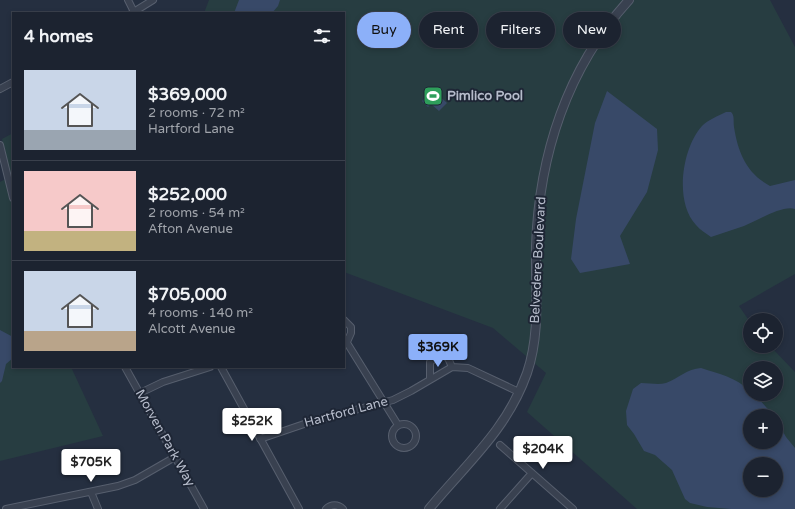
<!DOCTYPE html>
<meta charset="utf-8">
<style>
:root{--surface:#1c2330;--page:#292f3c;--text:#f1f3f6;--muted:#a0a4ab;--line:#3a404c;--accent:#8cb0f9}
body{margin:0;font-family:"Varela Round",sans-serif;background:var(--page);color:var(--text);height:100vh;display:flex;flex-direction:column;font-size:15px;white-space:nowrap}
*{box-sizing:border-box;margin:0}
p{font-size:13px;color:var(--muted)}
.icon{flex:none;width:22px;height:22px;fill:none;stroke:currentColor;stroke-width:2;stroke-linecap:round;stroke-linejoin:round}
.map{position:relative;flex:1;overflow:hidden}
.panel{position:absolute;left:12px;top:12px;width:333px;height:356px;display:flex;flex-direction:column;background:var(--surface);border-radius:0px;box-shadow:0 2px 6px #0003,0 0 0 1px var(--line)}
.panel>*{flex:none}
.hud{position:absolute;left:357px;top:12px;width:378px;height:36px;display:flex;gap:8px}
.buttons{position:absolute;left:743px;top:313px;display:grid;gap:8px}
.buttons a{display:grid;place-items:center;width:40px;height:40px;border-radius:50%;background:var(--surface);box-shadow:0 2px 6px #0003,0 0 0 1px var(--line);font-size:20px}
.price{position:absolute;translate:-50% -34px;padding:0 9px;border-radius:4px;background:#fff;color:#222;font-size:13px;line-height:26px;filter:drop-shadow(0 1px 2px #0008)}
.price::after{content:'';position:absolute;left:50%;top:24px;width:12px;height:9px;margin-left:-6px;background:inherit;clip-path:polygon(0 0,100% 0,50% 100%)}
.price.current{background:var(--accent);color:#111}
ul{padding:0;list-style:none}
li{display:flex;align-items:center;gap:12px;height:100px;padding:0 12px}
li+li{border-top:1px solid var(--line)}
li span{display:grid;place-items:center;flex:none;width:112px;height:80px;border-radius:0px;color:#555}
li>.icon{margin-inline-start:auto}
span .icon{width:48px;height:48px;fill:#fffc;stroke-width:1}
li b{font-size:17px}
h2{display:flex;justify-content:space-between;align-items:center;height:48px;padding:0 12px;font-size:17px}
.pill{padding:0 14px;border-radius:18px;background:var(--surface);box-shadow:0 2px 6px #0003,0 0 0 1px var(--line);font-size:14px;line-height:36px}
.pill.current{background:var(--accent);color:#111}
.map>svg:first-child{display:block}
.green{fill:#273d41;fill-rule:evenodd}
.water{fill:#384968;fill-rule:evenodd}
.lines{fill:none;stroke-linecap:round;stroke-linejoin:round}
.minor-casing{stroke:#575f6e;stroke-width:8}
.tertiary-casing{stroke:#575f6e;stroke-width:10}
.minor{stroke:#394150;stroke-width:6}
.tertiary{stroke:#394150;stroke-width:8}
.labels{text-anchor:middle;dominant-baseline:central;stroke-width:4;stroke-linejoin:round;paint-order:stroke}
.poi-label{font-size:13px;font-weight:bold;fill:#b6bccb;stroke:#1e2635;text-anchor:start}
.street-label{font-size:13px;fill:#b6bccb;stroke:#1e2635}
</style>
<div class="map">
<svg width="795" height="509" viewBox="0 0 795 509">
<rect width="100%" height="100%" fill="#252f40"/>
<path class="green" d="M209 0H770L795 47V274L739 306 750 322V346H770L795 372V509H637L527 412 546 373 493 328 344 272V13H204ZM750 368H776V394H750ZM750 416H776V442H750ZM750 464H776V490H750Z
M13 133V367H71L103 436 0 461V182L11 176 2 139Z"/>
<path class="water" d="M239 0H280L278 6 272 13H234Z
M433 90 447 103 439 111 431 104 428 107 422 101Z
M607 91 657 129 658 150 647 192 620 236 630 264 580 273 571 259 576 219 595 123Z
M726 112H731C735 116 733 121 734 127 738 152 746 173 770 186L795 180V209C782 205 757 221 744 226 733 230 722 233 711 237 706 233 700 230 696 225 674 202 682 148 702 126 708 120 718 116 726 112Z
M0 330 13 337V358L6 364 2 381 0 383Z
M701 368C720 374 735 377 750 391V394L757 397 774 416H750V442H776V419L786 437 795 448V509H731L707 507 690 503 685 499 672 470 655 455 644 451 634 434 627 425 626 411 633 389 641 383C650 383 658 385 666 383 679 378 687 369 701 368ZM750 464H776V490H750Z"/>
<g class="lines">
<defs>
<path id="minor" d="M128 0 134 12
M132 13 153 0
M0 89 13 82
M0 145 13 198
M344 320 351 327V333L347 342
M344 338 398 425
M125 367 204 509
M221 367 299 509
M430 379V362L439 355H443L448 358 452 367
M140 393 163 382 210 367
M392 436a12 12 0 1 1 24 0a12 12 0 1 1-24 0Z
M260 439 313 421 393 400 411 391 452 367 468 368 519 392
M500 445 573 509
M91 492 98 509
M6 509 118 486 135 480 175 457
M326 509C331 504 338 504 343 509
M500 509 532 473"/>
<path id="tertiary" d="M429 509C466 464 507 430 527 373 541 332 535 289 536 246 539 155 567 68 629 0"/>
</defs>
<use href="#minor" class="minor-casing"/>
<use href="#tertiary" class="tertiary-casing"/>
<use href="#minor" class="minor"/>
<use href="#tertiary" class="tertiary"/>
</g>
<defs>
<symbol id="stadium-square" viewBox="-11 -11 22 22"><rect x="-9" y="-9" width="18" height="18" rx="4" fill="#2e9e5b" stroke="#1e2635"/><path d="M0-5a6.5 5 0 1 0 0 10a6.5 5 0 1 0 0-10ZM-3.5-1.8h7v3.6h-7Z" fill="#fff"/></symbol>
</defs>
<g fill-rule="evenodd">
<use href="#stadium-square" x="422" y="85" width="22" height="22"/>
</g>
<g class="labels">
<g class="poi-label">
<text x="447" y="96">Pimlico Pool</text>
</g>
<g class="street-label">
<text transform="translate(538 260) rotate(-87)">Belvedere Boulevard</text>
<text transform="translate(346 412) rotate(-15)">Hartford Lane</text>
<text transform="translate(165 438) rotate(61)">Morven Park Way</text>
</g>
</g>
</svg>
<div class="buttons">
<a><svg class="icon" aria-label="locate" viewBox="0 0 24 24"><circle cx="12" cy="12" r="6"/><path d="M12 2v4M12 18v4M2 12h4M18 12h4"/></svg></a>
<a><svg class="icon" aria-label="layers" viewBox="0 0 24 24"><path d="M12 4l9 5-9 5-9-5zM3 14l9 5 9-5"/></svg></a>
<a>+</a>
<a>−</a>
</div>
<b class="price current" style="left:438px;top:368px">$369K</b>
<b class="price" style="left:252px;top:442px">$252K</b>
<b class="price" style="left:543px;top:470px">$204K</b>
<b class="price" style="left:91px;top:483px">$705K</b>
<div class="hud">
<a class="pill current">Buy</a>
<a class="pill">Rent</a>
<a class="pill">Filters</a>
<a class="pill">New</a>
</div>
<section class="panel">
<h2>4 homes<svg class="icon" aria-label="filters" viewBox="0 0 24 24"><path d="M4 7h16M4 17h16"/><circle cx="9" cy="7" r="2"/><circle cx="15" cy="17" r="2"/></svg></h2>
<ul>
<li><span style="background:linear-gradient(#c9d6e8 75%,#9aa5b1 0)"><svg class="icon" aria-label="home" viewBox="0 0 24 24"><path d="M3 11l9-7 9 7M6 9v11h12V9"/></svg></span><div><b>$369,000</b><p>2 rooms · 72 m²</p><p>Hartford Lane</p></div></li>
<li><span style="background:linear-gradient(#f6c9c9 75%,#c2b280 0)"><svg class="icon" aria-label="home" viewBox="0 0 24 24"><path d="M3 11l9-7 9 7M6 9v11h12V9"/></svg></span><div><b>$252,000</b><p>2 rooms · 54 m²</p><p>Afton Avenue</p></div></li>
<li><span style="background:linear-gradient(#c9d6e8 75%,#b9a48a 0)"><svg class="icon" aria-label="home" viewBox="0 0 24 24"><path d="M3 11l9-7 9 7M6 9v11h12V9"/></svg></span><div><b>$705,000</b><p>4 rooms · 140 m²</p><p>Alcott Avenue</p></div></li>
</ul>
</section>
</div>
